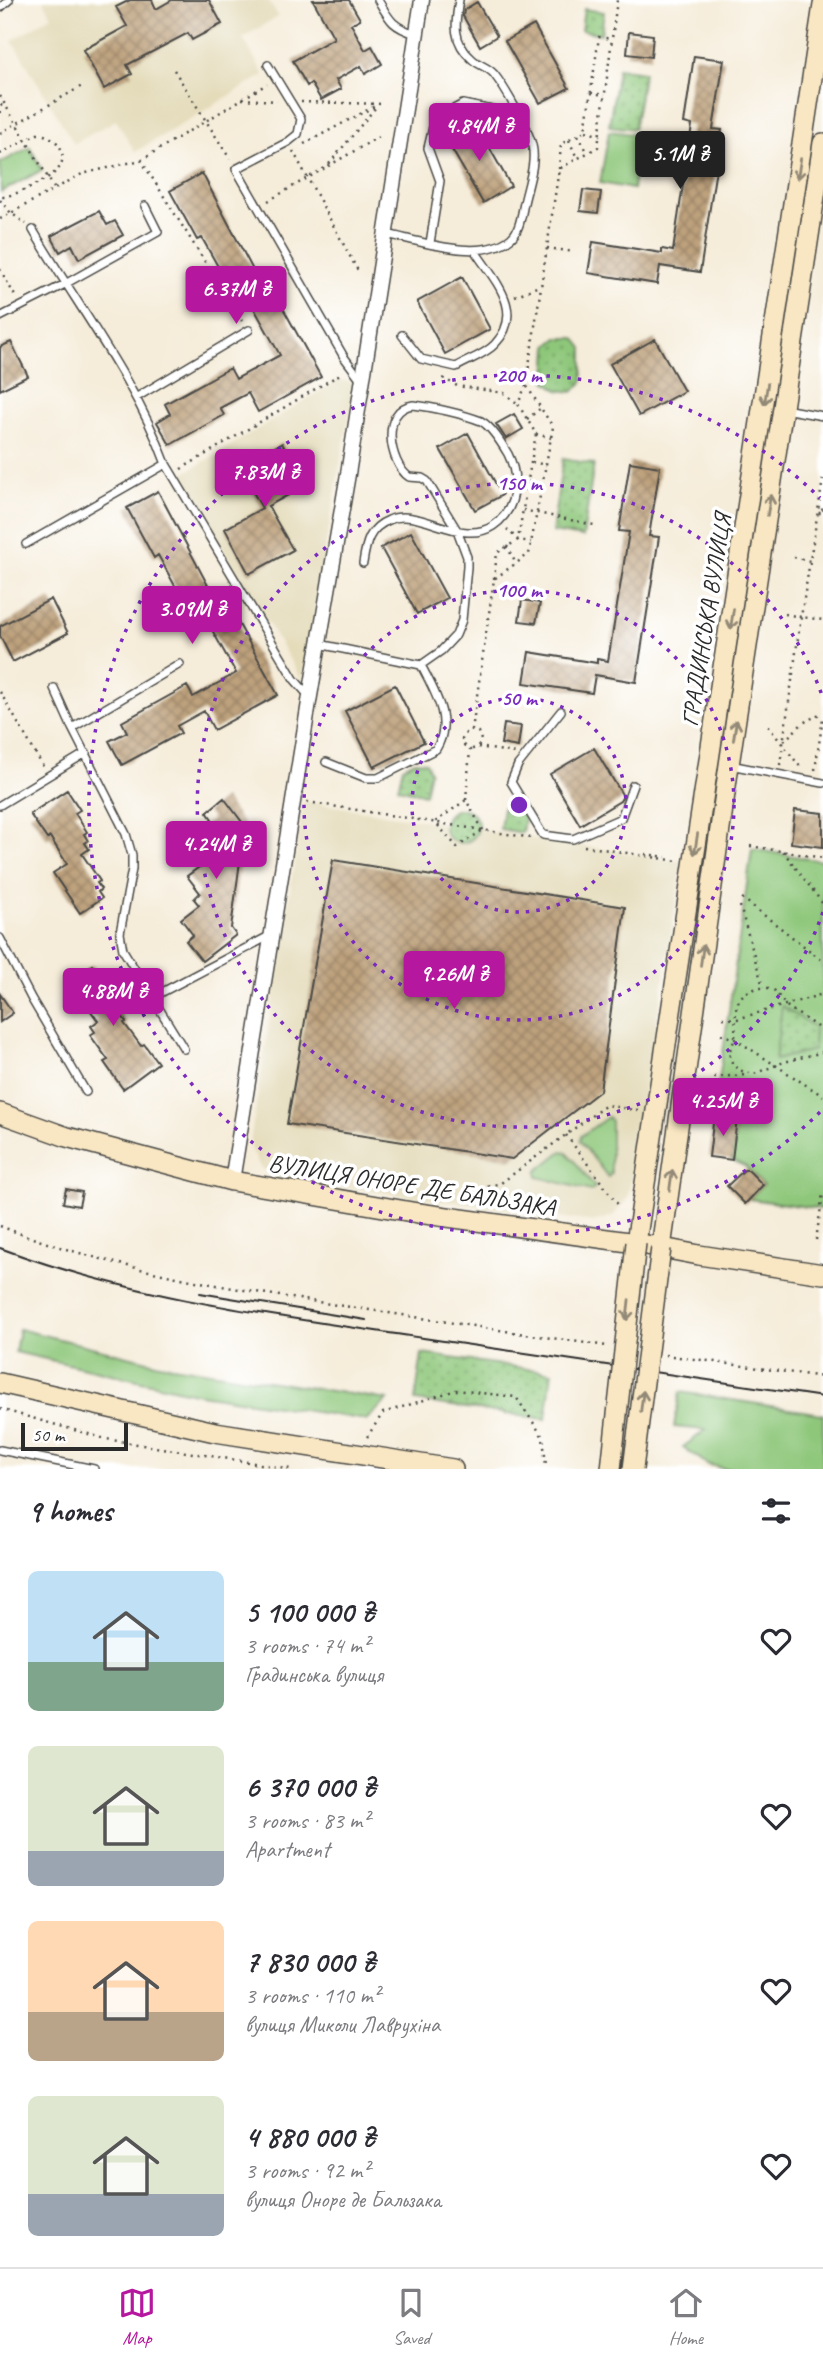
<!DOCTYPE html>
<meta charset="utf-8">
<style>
:root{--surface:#fff;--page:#f2f2f3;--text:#2b2b33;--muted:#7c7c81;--line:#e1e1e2;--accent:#b5179e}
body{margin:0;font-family:Caveat,sans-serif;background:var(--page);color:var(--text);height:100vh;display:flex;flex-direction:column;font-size:26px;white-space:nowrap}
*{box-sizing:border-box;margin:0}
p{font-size:23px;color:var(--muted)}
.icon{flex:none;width:38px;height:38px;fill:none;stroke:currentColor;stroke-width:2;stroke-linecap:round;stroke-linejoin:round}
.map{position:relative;height:1469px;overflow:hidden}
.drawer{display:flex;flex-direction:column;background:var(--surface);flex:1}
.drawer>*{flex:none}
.scale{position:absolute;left:21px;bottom:18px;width:107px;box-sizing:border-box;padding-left:7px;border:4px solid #2b2b2b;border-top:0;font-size:19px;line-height:24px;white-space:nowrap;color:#2b2b2b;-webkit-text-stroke:5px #fff;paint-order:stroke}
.price{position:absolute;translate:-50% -60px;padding:0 16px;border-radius:7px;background:var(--accent);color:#fff;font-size:23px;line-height:46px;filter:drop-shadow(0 2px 4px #0008)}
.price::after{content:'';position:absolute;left:50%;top:42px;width:21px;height:16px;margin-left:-10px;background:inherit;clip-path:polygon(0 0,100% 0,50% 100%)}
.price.on{background:#222;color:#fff}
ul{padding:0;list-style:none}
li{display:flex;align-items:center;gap:21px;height:175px;padding:0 28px}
li span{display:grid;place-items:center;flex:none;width:196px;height:140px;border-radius:10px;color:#555}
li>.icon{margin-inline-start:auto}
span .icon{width:84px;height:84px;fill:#fffc;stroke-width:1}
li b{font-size:30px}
h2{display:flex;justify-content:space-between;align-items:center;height:84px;padding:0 28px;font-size:30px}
.menu{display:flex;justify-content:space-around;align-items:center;height:98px;border-top:2px solid var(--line);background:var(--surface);font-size:19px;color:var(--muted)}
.menu a{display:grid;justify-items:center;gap:4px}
.menu .on{color:var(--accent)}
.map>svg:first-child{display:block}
.built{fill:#e4dbba}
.grass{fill:#8ec77a;stroke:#5c7952;stroke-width:2}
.park{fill:url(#park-dots);stroke:#5c7952;stroke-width:2}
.building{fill:url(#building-cross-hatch)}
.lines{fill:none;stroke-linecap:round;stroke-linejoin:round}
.lane-casing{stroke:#494845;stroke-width:10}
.street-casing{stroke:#494845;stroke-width:17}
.secondary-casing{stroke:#494845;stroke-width:22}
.path{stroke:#494845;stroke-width:2.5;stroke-dasharray:2 5;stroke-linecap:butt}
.lane{stroke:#fff;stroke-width:7}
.street{stroke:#fff;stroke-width:14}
.secondary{stroke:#f9e7c3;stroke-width:19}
.tram{stroke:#2b2b2b;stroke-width:2}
.secondary-bridge-casing{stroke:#494845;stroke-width:22;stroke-linecap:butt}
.secondary-bridge{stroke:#f9e7c3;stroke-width:19}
.oneway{stroke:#928977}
.ring{fill:none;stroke:#7b2cbf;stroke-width:3.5;stroke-dasharray:3.5 7}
.labels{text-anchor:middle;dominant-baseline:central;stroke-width:7;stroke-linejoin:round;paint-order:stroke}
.street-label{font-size:24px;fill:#2b2b2b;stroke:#fff}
.centre{fill:#7b2cbf;stroke:#fff;stroke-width:3.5}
.ring-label{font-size:21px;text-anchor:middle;font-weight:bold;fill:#7b2cbf;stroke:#fff;stroke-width:7;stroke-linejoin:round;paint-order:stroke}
</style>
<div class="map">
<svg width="823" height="1469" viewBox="0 0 823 1469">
<defs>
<pattern id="park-dots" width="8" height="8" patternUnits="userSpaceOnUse" patternTransform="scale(1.75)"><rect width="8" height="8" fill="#8ec77a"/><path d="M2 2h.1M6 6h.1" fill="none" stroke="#74a264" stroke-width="1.8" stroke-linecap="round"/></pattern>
<pattern id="building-cross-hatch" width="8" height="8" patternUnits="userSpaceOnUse" patternTransform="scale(1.75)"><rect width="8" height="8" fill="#bea27d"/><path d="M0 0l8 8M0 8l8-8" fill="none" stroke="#9b8467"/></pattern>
</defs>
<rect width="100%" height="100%" fill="#fff"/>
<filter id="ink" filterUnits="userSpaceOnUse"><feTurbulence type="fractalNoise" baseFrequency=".0143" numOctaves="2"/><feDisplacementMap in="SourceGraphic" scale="14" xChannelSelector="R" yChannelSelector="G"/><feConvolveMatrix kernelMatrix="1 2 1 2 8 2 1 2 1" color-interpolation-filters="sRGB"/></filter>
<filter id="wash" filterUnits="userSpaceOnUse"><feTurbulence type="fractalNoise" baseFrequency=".00686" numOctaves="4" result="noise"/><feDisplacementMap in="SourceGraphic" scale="28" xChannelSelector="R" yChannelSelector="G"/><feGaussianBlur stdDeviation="1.57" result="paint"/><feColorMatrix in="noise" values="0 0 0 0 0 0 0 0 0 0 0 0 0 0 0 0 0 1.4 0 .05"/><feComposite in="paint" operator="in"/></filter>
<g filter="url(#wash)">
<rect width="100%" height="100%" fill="#f5ecd9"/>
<path class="built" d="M43 0H268L278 16 243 38 264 75 135 152 116 120 74 144 12 40 52 16Z
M338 380 355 382 302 680 180 476Z
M304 801 683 862 630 1188 627 1199 613 1216 593 1222 278 1178 260 1167 251 1148V1137Z"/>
<path class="grass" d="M609 131 640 135 633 189 600 183Z
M30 147 42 170 1 192 0 163Z
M752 849 823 861V1209L749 1199 763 1185 746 1167 732 1160 737 1118 714 1115Z
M608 1117 611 1121V1174L608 1177 580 1141 581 1136Z
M562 1151 567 1152 595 1187 591 1191 538 1177 537 1171Z
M19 1329 160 1364 388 1400 366 1420 194 1393 15 1352Z
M680 1392 823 1414V1469H725L707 1464 683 1447 706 1430 674 1427Z"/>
<path class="park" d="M584 9 604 12 601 34 581 30Z
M618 68 644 72 634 129 609 126Z
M558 338H575L583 348V381L573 392 558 390 546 381 548 346Z
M563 459 594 464 583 537 552 532Z
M415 761 426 762 430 771 425 794 398 788 403 767Z
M503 808 525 812 522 833 500 829Z
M444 826a17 17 0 1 1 34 0a17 17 0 1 1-34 0Z
M782 1006 814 1027 813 1050 775 1060Z
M422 1354 552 1372 546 1419 415 1401Z"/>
<g id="blocks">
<path class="building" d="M130 0H152L156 9 172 0H209L222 24 192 40 188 33 127 65 132 74 104 89 83 50 127 26 116 7Z
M313 0H349L360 19 351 24 365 50 372 46 382 64 365 74 361 66 336 80 341 89 321 100 311 83 307 86 293 61 334 38Z
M477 2 497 36 480 46 463 16 464 10Z
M534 25 569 88 540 103 505 41Z
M629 32 653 35 651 57 627 54Z
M694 56 724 60 713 129 722 130 700 272 660 266 657 284 588 273 593 242 662 253V249L673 251 692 125 684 123Z
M476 124 511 186 483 203 447 141Z
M202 173 266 295 273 290 321 377 258 412 248 393 220 408 224 415 170 445 157 422 170 414 165 404 230 368 236 379 280 355 245 292 235 297 202 238 197 240 170 191Z
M583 190 601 192 598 213 580 211Z
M99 211 107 225 115 221 123 235 79 259 72 245 60 252 51 236Z
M462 277 490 329 445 354 417 302Z
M655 339 684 391 639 416 610 364Z
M11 342 28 376 0 390V347Z
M514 414 523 429 506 439 496 424Z
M468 433 502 495 475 510 440 449Z
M282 443 305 486 268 506 293 550 249 574 225 529 262 508 239 467Z
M630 462 660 467 649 536 659 537 636 682 595 675 592 693 524 683 529 652 597 663V659L608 661 629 532 619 531Z
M158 491 222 612 230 608 278 695 214 730 204 711 177 726 181 733 122 765 109 741 127 732 122 722 187 686 193 697 236 673 201 610 191 615 158 555 154 558 127 508Z
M411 532 447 598 417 614 381 548Z
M51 599 68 633 13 662 0 636V626Z
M522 600 540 603 536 623 519 621Z
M395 685 424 742 374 767 345 711Z
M504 724 521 726 518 747 501 744Z
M594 748 623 796 620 801 580 825 550 774Z
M67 790 80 810 75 813 87 832 84 834 88 841 85 843 89 849 82 854 100 881 97 883 101 889 98 892 102 898 80 913 53 873 67 864 50 837 47 839 30 814Z
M224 798 251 834 243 839 231 928 236 935 202 961 186 941 193 935 181 919 199 905 194 899 200 893 187 876 206 862 200 854 208 848 195 832 212 819 207 812Z
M795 810 823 813V847L791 843Z
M333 860 625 907 600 1091 512 1159 287 1124Z
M92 965 97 971 100 969 104 976 107 974 117 988 114 991 119 997 115 999 120 1006 117 1008 126 1022 124 1023 141 1046 144 1044 158 1063 123 1089 104 1062 108 1060 90 1035 95 1032 91 1026 98 1021 70 982Z
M0 994 13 1013 0 1022Z
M714 1115 737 1118 732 1160 709 1157Z
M744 1170H748L763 1185 745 1204 727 1186Z
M66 1189 82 1192 79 1206 63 1203Z"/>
</g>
</g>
<g filter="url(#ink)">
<use href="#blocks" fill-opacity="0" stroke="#494845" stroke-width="2"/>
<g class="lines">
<defs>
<path id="lane" d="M378 0C390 21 393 27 416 34
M0 8 9 0
M268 65 301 119 298 134 288 142 236 169 344 357 362 381
M33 230C78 307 135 380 166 464L294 679 309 696
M386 234C420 241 481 263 511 238 519 231 521 218 523 208 526 190 537 164 532 145 528 128 505 88 494 74 488 67 478 65 472 59 452 42 455 23 459 0
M430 243 440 181 428 148 435 119 463 104 492 110 496 113 512 140 527 132
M0 317 65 284 158 232 145 206
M402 335 421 359 456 367C468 360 486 354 495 344 526 311 494 280 475 251
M137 397 249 330
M784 409 823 416
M26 544 166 464
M319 644 421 665 441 651 456 635 462 620 467 567V557L457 530 427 481 422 478 409 477C389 463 380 409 413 405 432 407 463 414 481 421 492 427 502 444 508 454 516 470 517 485 512 501 509 511 501 521 493 526 460 547 418 506 389 520 369 528 366 543 363 563
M54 688 72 728 126 834 132 855V869L120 933 123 950 184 1049
M561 711 518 765 511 782 543 835 573 839 621 818 633 785
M72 728 180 664
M326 762 366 778H378L436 749C454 721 434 691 421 665
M730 765 823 783
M0 805 86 753
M0 938 31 998 86 1092
M151 998 271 935
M0 1450 94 1469"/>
<path id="street" d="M232 1181 310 696 348 474 422 0"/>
<path id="secondary" d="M0 1113 67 1137 232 1181 418 1213 636 1243 699 1255 823 1274
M636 1243 823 5
M661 1248 729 765 823 143
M0 1383 215 1432 453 1469"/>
</defs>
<use href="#lane" class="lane-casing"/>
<use href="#street" class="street-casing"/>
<use href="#secondary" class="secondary-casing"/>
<path class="path" d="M174 70 230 159
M591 93 605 95
M0 96 54 188
M242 99 277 101
M301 102 385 104
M0 113 2 99
M586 131 600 136
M0 133 82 86
M578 135 588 153
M569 140 577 158
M304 144 375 106
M293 151 358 271
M0 154 37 134C54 134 70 151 59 168 53 178 11 198 0 197
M141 160 267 84
M329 164 376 107
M559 169 561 144 585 131 599 37 612 39
M0 200 11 213 26 224
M268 201 380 136
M0 219 82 174 141 160 242 321
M547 248 574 252
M0 269 15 296
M515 296 541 285
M443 378 457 386 504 393 517 403
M526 385 518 404 536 434 526 491
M527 419 541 408
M536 434 551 438
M532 462 546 465
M181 469 342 373
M528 482 542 485
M823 509 818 513H823
M523 510 594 525
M507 529 518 540 531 542
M507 546 515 562
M794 557 810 561
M494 579 497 553 518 540 525 497
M785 614 801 617 823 479
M0 692 44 768
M768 726 802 769
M472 730 494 579 529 554 553 427 526 385 559 169 598 147 617 0
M784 741 803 723 823 712
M478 747 516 753
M780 765 801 617 823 620
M815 770 823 718
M466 800 470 750 464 745 462 739 466 733 472 730 478 732 481 740 478 747 470 750
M307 802 532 838
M483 830 466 800 435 822 457 847 483 830
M584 846 677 861
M750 846 823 858
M783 851 823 904
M645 854 666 857
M742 898 823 961
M740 906 763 987
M723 1018 737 1019 823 994
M823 1031 785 1005 775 991 770 988H757L745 993 739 999 736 1009 735 1039 729 1052 731 1061 738 1070 754 1074 784 1062 823 1052
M721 1034 735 1039 823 1096
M714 1077 748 1075
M566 1135 619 1206
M481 1188 501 1183 606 1105 638 1111
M0 1226C112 1270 232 1289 350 1307 436 1320 521 1334 607 1346
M816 1240 823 1193
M665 1355 823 1377
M0 1409 106 1439 291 1469
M367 1437 383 1413 456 1390 516 1397 543 1437 546 1465"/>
<use href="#lane" class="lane"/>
<use href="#street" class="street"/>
<use href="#secondary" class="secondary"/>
<path class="tram" d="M0 1248C130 1297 267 1315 403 1335 543 1355 683 1376 823 1397
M200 1293 366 1320"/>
<defs>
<path id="secondary-bridge" d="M611 1469 636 1243
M633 1469 661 1248"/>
</defs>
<use href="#secondary-bridge" class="secondary-bridge-casing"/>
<use href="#secondary-bridge" class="secondary-bridge"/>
</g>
<defs><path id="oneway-shaft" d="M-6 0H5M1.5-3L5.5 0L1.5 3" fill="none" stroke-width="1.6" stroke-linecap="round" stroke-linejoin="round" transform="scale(1.75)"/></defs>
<g class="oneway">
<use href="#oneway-shaft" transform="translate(799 169) rotate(99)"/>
<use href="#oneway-shaft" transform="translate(766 394) rotate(99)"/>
<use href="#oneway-shaft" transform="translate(769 505) rotate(-81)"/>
<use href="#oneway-shaft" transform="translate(732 619) rotate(99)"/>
<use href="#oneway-shaft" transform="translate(735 730) rotate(-81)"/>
<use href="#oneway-shaft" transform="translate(696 844) rotate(99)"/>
<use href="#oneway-shaft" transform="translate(702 955) rotate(-82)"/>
<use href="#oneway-shaft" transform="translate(671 1180) rotate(-82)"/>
<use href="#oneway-shaft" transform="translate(628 1310) rotate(96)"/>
<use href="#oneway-shaft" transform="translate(642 1401) rotate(-83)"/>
</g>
</g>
<g class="ring">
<circle cx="519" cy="805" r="107"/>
<circle cx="519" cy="805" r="215"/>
<path d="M823 912A322 322 0 1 1 823 698"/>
<path d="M820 1112A430 430 0 1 1 820 498"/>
</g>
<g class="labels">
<g class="street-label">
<text transform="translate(706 620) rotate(-81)">ГРАДИНСЬКА ВУЛИЦЯ</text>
<text transform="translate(412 1185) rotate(9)">ВУЛИЦЯ ОНОРЕ ДЕ БАЛЬЗАКА</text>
</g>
</g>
<circle cx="519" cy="805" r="10" class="centre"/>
<g class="ring-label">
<text x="519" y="382">200 m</text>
<text x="519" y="490">150 m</text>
<text x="519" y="597">100 m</text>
<text x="519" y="705">50 m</text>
</g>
</svg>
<div class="scale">50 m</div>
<b class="price" style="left:479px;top:163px">4.84M ₴</b>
<b class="price on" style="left:680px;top:191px">5.1M ₴</b>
<b class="price" style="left:236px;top:326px">6.37M ₴</b>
<b class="price" style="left:265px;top:509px">7.83M ₴</b>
<b class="price" style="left:192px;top:646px">3.09M ₴</b>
<b class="price" style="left:216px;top:881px">4.24M ₴</b>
<b class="price" style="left:454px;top:1011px">9.26M ₴</b>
<b class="price" style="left:113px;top:1028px">4.88M ₴</b>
<b class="price" style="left:723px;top:1138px">4.25M ₴</b>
</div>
<section class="drawer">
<h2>9 homes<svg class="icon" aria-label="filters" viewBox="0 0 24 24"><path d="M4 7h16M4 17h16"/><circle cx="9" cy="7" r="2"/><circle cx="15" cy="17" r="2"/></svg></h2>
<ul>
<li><span style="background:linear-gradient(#bfe0f5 65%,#7fa58c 0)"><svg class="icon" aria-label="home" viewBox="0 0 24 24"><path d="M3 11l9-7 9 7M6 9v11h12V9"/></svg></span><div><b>5 100 000 ₴</b><p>3 rooms · 74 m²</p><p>Градинська вулиця</p></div><svg class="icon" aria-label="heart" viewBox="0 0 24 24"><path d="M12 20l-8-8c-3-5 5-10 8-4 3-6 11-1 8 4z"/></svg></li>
<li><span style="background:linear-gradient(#dfe7d0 75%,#9aa5b1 0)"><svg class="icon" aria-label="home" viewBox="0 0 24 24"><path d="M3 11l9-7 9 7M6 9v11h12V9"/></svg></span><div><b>6 370 000 ₴</b><p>3 rooms · 83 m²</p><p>Apartment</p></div><svg class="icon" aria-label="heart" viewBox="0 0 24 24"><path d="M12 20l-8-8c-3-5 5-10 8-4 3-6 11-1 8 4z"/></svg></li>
<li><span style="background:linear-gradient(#ffd9b3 65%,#b9a48a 0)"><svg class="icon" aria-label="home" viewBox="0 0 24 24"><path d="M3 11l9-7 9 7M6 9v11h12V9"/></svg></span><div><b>7 830 000 ₴</b><p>3 rooms · 110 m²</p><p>вулиця Миколи Лаврухіна</p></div><svg class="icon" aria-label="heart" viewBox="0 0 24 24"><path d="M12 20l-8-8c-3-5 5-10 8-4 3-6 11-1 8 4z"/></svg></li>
<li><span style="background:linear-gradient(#dfe7d0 70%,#9aa5b1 0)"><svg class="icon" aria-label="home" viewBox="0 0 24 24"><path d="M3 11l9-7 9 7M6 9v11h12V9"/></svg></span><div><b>4 880 000 ₴</b><p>3 rooms · 92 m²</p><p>вулиця Оноре де Бальзака</p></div><svg class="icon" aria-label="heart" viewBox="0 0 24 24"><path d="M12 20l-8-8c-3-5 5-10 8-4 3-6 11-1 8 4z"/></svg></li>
</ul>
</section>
<nav class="menu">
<a class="on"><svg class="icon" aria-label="map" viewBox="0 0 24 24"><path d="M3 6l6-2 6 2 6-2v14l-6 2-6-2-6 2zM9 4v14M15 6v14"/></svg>Map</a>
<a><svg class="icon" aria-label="saved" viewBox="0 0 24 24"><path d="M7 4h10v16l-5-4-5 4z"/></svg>Saved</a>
<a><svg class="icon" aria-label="home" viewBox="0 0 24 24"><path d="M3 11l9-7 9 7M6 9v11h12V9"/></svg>Home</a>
</nav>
